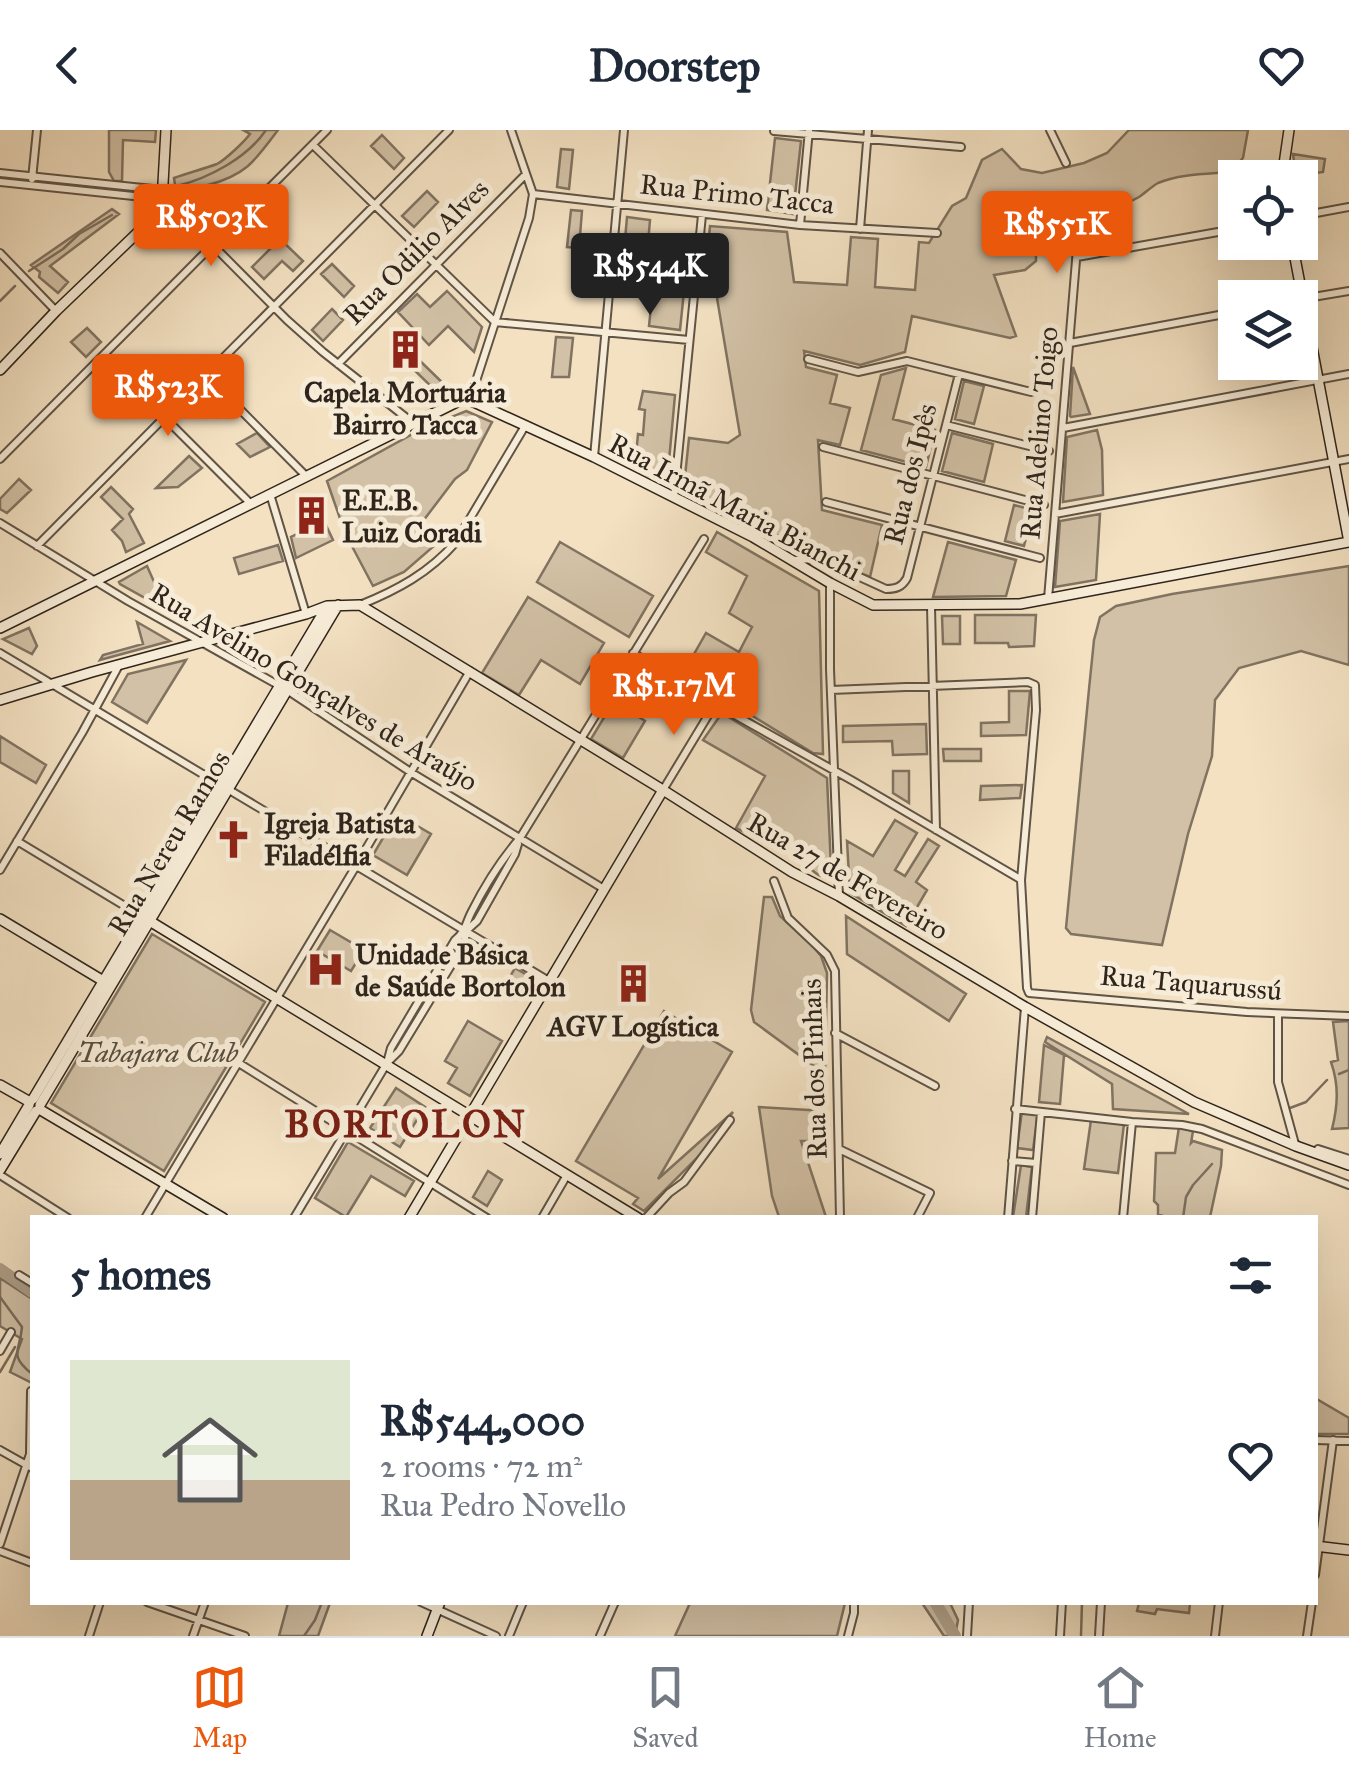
<!DOCTYPE html>
<meta charset="utf-8">
<style>
:root{--surface:#fff;--page:#f6f6f7;--text:#1f2937;--muted:#747a83;--line:#e0e1e3;--accent:#ea580c}
body{margin:0;font-family:"IM FELL Great Primer",serif;background:var(--page);color:var(--text);height:100vh;display:flex;flex-direction:column;font-size:38px;white-space:nowrap}
*{box-sizing:border-box;margin:0}
p{font-size:32px;color:var(--muted)}
.icon{flex:none;width:55px;height:55px;fill:none;stroke:currentColor;stroke-width:2;stroke-linecap:round;stroke-linejoin:round}
.map{position:relative;flex:1;overflow:hidden}
.drawer{position:absolute;left:30px;top:1085px;width:1288px;height:390px;display:flex;flex-direction:column;background:var(--surface);border-radius:0px;box-shadow:0 10px 40px #0002}
.drawer>*{flex:none}
.fabs{position:absolute;left:1218px;top:30px;display:grid;gap:20px}
.fabs a{display:grid;place-items:center;width:100px;height:100px;border-radius:0px;background:var(--surface);box-shadow:0 10px 40px #0002;font-size:50px}
.price{position:absolute;translate:-50% -85px;padding:0 22px;border-radius:10px;background:var(--accent);color:#fff;font-size:32px;line-height:65px;filter:drop-shadow(0 2px 5px #0008)}
.price::after{content:'';position:absolute;left:50%;top:60px;width:30px;height:22px;margin-left:-15px;background:inherit;clip-path:polygon(0 0,100% 0,50% 100%)}
.price.on{background:#222;color:#fff}
ul{padding:0;list-style:none}
li{display:flex;align-items:center;gap:30px;height:250px;padding:0 40px}
li+li{border-top:2px solid var(--line)}
li span{display:grid;place-items:center;flex:none;width:280px;height:200px;border-radius:0px;color:#555}
li>.icon{margin-inline-start:auto}
span .icon{width:120px;height:120px;fill:#fffc;stroke-width:1}
li b{font-size:42px}
h2{display:flex;justify-content:space-between;align-items:center;height:120px;padding:0 40px;font-size:42px}
header{display:flex;justify-content:space-between;align-items:center;height:130px;padding:0 40px;background:var(--surface);font-size:45px;font-weight:800}
.tab-bar{display:flex;justify-content:space-around;align-items:center;height:140px;border-top:2px solid var(--line);background:var(--surface);font-size:28px;color:var(--muted)}
.tab-bar a{display:grid;justify-items:center;gap:5px}
.tab-bar .on{color:var(--accent)}
.map>svg:first-child{display:block}
.green{fill:#d2c1a6;stroke:#807361;stroke-width:2.5}
.lines{fill:none;stroke-linecap:round;stroke-linejoin:round}
.stream{stroke:#7c6f5e;stroke-width:2.5}
.river{stroke:#b0a18a;stroke-width:12}
.street-casing{stroke:#605446;stroke-width:10}
.secondary-casing{stroke:#2f251c;stroke-width:12}
.street{stroke:#f7ecd7;stroke-width:6}
.secondary{stroke:#f7ecd7;stroke-width:9}
.labels{text-anchor:middle;dominant-baseline:central;stroke-width:10;stroke-linejoin:round;paint-order:stroke}
.street-label{font-size:28px;fill:#2f251c;stroke:#f7ecd7}
.poi-label{font-size:28px;font-weight:bold;fill:#2f251c;stroke:#f7ecd7;text-anchor:start}
.park-label{font-size:28px;font-style:italic;fill:#584c3e;stroke:#f7ecd7}
.district-label{font-size:38px;font-weight:bold;letter-spacing:2.5px;fill:#7a1f14;stroke:#f7ecd7}
</style>
<header><svg class="icon" aria-label="back" viewBox="0 0 24 24"><path d="M15 5l-7 7 7 7"/></svg>Doorstep<svg class="icon" aria-label="heart" viewBox="0 0 24 24"><path d="M12 20l-8-8c-3-5 5-10 8-4 3-6 11-1 8 4z"/></svg></header>
<div class="map">
<svg width="1349" height="1506" viewBox="0 0 1349 1506">
<rect width="100%" height="100%" fill="#f3e1c2"/>
<filter id="stains"><feTurbulence type="fractalNoise" baseFrequency=".002" numOctaves="4"/><feColorMatrix values="0 0 0 0 .2 0 0 0 0 .09 0 0 0 0 .02 0 0 0 .5 -.17"/></filter>
<radialGradient id="worn" r=".72"><stop offset=".6" stop-color="#630" stop-opacity="0"/><stop offset="1" stop-color="#630" stop-opacity=".3"/></radialGradient>
<path class="green" d="M109 0H156L155 12 123 10 122 51H114L109 42Z
M243 0H278C255 31 246 45 208 55 196 59 188 63 176 62L174 48C188 43 203 39 217 34 225 30 244 12 250 4Z
M1129 0H1248L1243 28 1230 42C1207 44 1180 44 1158 53 1151 57 1145 63 1139 67 1119 79 1097 81 1077 72L1036 105V131L1025 140 994 145 1016 206 1010 208 912 186 905 222 860 235 804 221 806 237 837 245 830 273 850 278 840 315 818 310 822 380 882 395 870 447 842 436 782 405 775 406 765 404 684 356 689 308 728 313 740 305 714 150 705 148 710 96 787 102 794 152 847 155 851 107 878 109 875 157 915 160 919 112 929 113 952 76 966 68 982 30 1002 19 1021 39 1042 43 1084 33 1107 23Z
M382 5 404 28 394 39 371 16Z
M775 8 801 11 793 84 767 80Z
M561 19 573 20 569 59 557 57Z
M1293 24 1325 29 1323 42 1296 46Z
M427 61 438 72 414 97 402 86Z
M112 79 119 84 50 136 68 152 58 163 39 147 40 142 31 135Z
M571 80 582 81 579 118 567 117Z
M627 87 650 90 648 113 625 110Z
M280 109 303 131 293 141 282 131 264 149 252 137Z
M332 134 354 156 344 167 321 144Z
M655 139 686 142 680 200 649 196Z
M447 161 482 197 474 222 448 196 429 215 398 182 417 164 430 177Z
M332 179 343 190 323 211 312 200Z
M87 198 101 212 86 227 71 212Z
M556 207 573 208 569 247H552Z
M416 227 451 261 441 266 409 235Z
M1073 237 1090 284 1071 287 1070 286Z
M906 238 893 289 935 300 926 337 861 320 881 245Z
M964 251 984 256 974 294 955 289Z
M643 261 675 265 667 353 635 336 638 304 643 305 645 280 639 279Z
M466 281 492 292 467 340 455 349 420 395 442 409 404 442 373 456 345 403 327 351 420 300Z
M1097 300 1102 320 1103 365 1063 372 1067 307Z
M257 303 270 317 250 327 237 314Z
M952 303 993 314 984 352 942 341Z
M189 326 202 338 178 357 156 358Z
M19 349 31 360 7 383 0 379V369Z
M111 357 133 379 129 384 144 413 126 422 122 411 112 400 123 389 101 367Z
M1014 375 1033 380 1024 416 1005 411Z
M1100 384 1096 450 1055 457 1060 391Z
M324 391 333 410 296 428 291 407Z
M717 402 819 461 823 624 813 623 751 585 753 580 685 540 706 503 739 522 752 497 729 483 747 446 706 422Z
M560 412 653 466 629 507 537 452Z
M948 412 1016 430 1006 466 933 467Z
M278 415 283 431 239 444 234 428Z
M147 436 159 463 154 473 120 454 119 452Z
M1349 436V535L1301 521 1239 538 1215 570 1212 626 1188 704 1162 815 1071 804 1066 798 1089 559 1094 510 1100 487 1116 476 1172 464Z
M528 467 604 513 580 554 541 530 519 565 482 543Z
M975 485H1036L1034 516 1009 517 1008 513H975Z
M942 486H960V514H943Z
M137 492 170 511 100 530 103 525 143 514Z
M29 498 37 516 32 524 3 509Z
M186 530 147 593 112 572 128 544Z
M1009 561H1030L1026 605 981 606V593L1009 592Z
M614 571 645 591 623 628 591 609Z
M722 583 827 648 831 738 829 742 821 746C804 739 798 716 782 707 767 698 751 708 736 698L765 646 703 610Z
M926 594 927 624 893 625 892 611 843 612V596Z
M0 606 46 635 36 653 0 632Z
M943 619H981V631H944Z
M893 641H909V673L893 663Z
M1022 655 1020 668 980 670 981 656Z
M397 684 431 704 407 745 373 725Z
M895 690 917 703 895 740 905 746 928 709 939 716 916 752 927 760 906 796 850 763 847 711 873 726Z
M764 767H772L780 786 811 814 821 826 827 843 825 944 754 892 751 880Z
M846 786 966 864 949 891 847 824Z
M330 800 364 820 351 841 317 821Z
M152 804 265 872 164 1041 51 973Z
M515 838 537 851 529 865 507 852Z
M664 881 732 922 658 1049 733 982 704 1021 644 1081 633 1074 638 1068 576 1031Z
M468 891 502 911 470 966 448 953 457 938 445 931Z
M1349 891V998L1332 999C1338 975 1339 955 1331 932L1338 930 1333 892Z
M1047 907 1189 984 1113 979 1112 954 1045 912Z
M1044 915 1064 925 1060 974 1039 972Z
M396 958 425 977 400 1017 370 998Z
M759 977 825 981 827 1011H801L826 1087H779L772 1066Z
M1022 981 1038 983 1033 1020 1017 1018Z
M1091 990 1124 994 1118 1043 1084 1039Z
M1179 997 1193 1001 1191 1013 1193 1011 1222 1020 1221 1036 1210 1087H1165L1158 1084V1075L1154 1071 1156 1023H1175Z
M348 1012 414 1051 405 1066 371 1046 346 1087 315 1068Z
M1021 1035 1032 1037 1026 1087H1013Z
M488 1041 502 1050 487 1076 473 1067Z
M0 1148 32 1169V1253L10 1242 22 1209 0 1196Z
M1315 1268 1349 1288V1304H1315Z
M288 1473H330L318 1506H279Z
M845 1473 837 1506H675L690 1473Z
M922 1473H950L958 1490 955 1506H944Z
M1139 1473V1472L1190 1473 1189 1483 1157 1479 1155 1484 1137 1481Z"/>
<g class="lines">
<path class="stream" d="M177 56C209 48 247 28 266 0
M29 141 63 119 79 104 112 85
M0 171 15 156
M1339 944 1349 940
M1290 978 1306 972 1327 950
M1183 1088 1186 1067 1193 1055 1212 1034
M0 1167 22 1197C20 1222 8 1224 32 1244
M0 1242 15 1217
M304 1506 315 1490 322 1472
M1081 1506 1082 1472"/>
<path class="river" d="M0 1139 32 1162
M935 1472 955 1506"/>
<defs>
<path id="street" d="M1050 0 1066 33
M774 1 961 17
M313 15 495 192
M0 43 162 60
M32 49 37 0
M0 52 162 69
M533 64 800 95 937 103
M162 71 167 72 177 79 287 190 323 222 413 293
M1300 86 1349 77
M800 95 809 0
M860 99 868 0
M0 123 56 181
M1077 127 1235 99
M1301 169 1349 161
M495 192 689 210
M1070 213 1235 182
M103 226 250 373
M808 229 858 242 907 231 1031 262
M338 234 526 44
M206 245 305 345
M465 268 471 263 476 251 529 88 533 64 511 0
M946 295 1049 321
M1063 298 1349 244
M823 317 1044 375
M594 327 624 0
M0 329 327 0
M270 364 306 484
M674 367 702 85
M826 372 1040 428
M1055 384 1349 329
M0 393 128 471 287 560 412 643 604 759
M37 416 449 0
M792 430 820 429 886 459C896 459 902 457 907 448L959 244
M830 453V539L839 766
M1048 469 1080 82
M360 475C397 460 429 443 456 412L525 296
M931 476 936 700
M0 523 549 851
M633 523 715 574 853 651 1020 749
M831 560 1028 552 1035 555 1036 580 1021 750 1027 858 1029 863 1247 882 1349 886
M663 660 715 574
M17 711 143 787
M0 740 82 603 118 537
M774 751 788 788 827 825 835 841 840 1088
M1278 884V952L1295 1014
M835 903 935 956
M237 932 487 1088
M387 933 391 918 455 810C466 801 465 795 471 783 484 757 501 730 520 708L704 409
M1015 979 1132 992 1182 995 1202 999 1349 1055
M839 1019 930 1063 917 1088
M1317 1023 1318 1019 1349 1029
M1012 1031 1036 1033
M0 1045 68 1088
M145 1088 356 736 470 541
M294 1088 387 933 399 921 464 814 466 801 477 791 515 724 518 714
M542 1088 567 1045
M646 1088 669 1063 684 1052 730 990
M1008 1088 1025 877
M1032 1088 1041 982
M1123 1088 1132 992
M19 1145 32 1153
M0 1221 11 1202
M1315 1310 1349 1311
M0 1320 32 1338
M0 1414 30 1324 31 1261
M0 1421 32 1433
M1315 1445 1333 1310
M147 1472 245 1506
M421 1472 496 1506
M89 1506 100 1472
M193 1506 205 1472
M509 1506 523 1472
M600 1506 615 1472
M848 1506 854 1483V1472
M967 1506 969 1472
M1060 1506 1062 1472
M1099 1506 1101 1472
M1215 1506 1219 1472
M1307 1506 1312 1472"/>
<path id="secondary" d="M1282 48 1289 0
M1292 112 1349 412
M0 240 56 181 157 84 162 71 166 0
M0 498 465 268 594 327 753 407 830 453 873 475 1020 474 1349 412
M0 570 92 542 306 484 327 476 360 475 663 660 792 742 839 766 1025 877 1194 972 1296 1016 1349 1035
M143 787 638 1088
M0 789 105 852
M0 955 30 972
M33 969 326 478
M40 975 338 475
M39 979 223 1088
M0 1024 29 975
M0 1040 36 981
M409 1088 663 660
M1315 1416 1349 1420
M427 1506 440 1472"/>
</defs>
<use href="#street" class="street-casing"/>
<use href="#secondary" class="secondary-casing"/>
<use href="#street" class="street"/>
<use href="#secondary" class="secondary"/>
</g>
<defs>
<symbol id="building-bare" viewBox="-9 -9 18 18"><path d="M-4-6H4V6H1V3H-1V6H-4ZM-2.5-4.3h1.7v1.8h-1.7ZM.8-4.3h1.7v1.8H.8ZM-2.5-1h1.7V.8h-1.7ZM.8-1h1.7V.8H.8Z" fill="#8f2418" stroke="#f7ecd7" stroke-width="2.5" paint-order="stroke"/></symbol>
<symbol id="church-bare" viewBox="-9 -9 18 18"><path d="M-1.2-6h2.4v3.5h3.3v2.4h-3.3V6h-2.4V-.1h-3.3v-2.4h3.3Z" fill="#8f2418" stroke="#f7ecd7" stroke-width="2.5" paint-order="stroke"/></symbol>
<symbol id="hospital-bare" viewBox="-9 -9 18 18"><path d="M-5-5h3v3.5h4V-5h3V5h-3V1.5h-4V5h-3Z" fill="#8f2418" stroke="#f7ecd7" stroke-width="2.5" paint-order="stroke"/></symbol>
</defs>
<g fill-rule="evenodd">
<use href="#building-bare" x="378" y="192" width="55" height="55"/>
<use href="#building-bare" x="284" y="358" width="55" height="55"/>
<use href="#church-bare" x="206" y="682" width="55" height="55"/>
<use href="#hospital-bare" x="298" y="812" width="55" height="55"/>
<use href="#building-bare" x="606" y="826" width="55" height="55"/>
</g>
<g class="labels">
<g class="street-label">
<text transform="translate(737 64) rotate(6)">Rua Primo Tacca</text>
<text transform="translate(416 122) rotate(-45)">Rua Odilio Alves</text>
<text transform="translate(1039 303) rotate(-85)">Rua Adelino Toigo</text>
<text transform="translate(910 344) rotate(-76)">Rua dos Ipês</text>
<text transform="translate(735 377) rotate(28)">Rua Irmã Maria Bianchi</text>
<text transform="translate(314 557) rotate(31)">Rua Avelino Gonçalves de Araújo</text>
<text transform="translate(169 713) rotate(-59)">Rua Nereu Ramos</text>
<text transform="translate(848 746) rotate(30)">Rua 27 de Fevereiro</text>
<text transform="translate(1191 853) rotate(5)">Rua Taquarussú</text>
<text transform="translate(814 939) rotate(-92)">Rua dos Pinhais</text>
</g>
<g class="poi-label">
<text x="405" y="262" text-anchor="middle">Capela Mortuária<tspan x="405" dy="32">Bairro Tacca</tspan></text>
<text x="342" y="370">E.E.B.<tspan x="342" dy="32">Luiz Coradi</tspan></text>
<text x="264" y="693">Igreja Batista<tspan x="264" dy="32">Filadélfia</tspan></text>
<text x="355" y="824">Unidade Básica<tspan x="355" dy="32">de Saúde Bortolon</tspan></text>
<text x="633" y="896" text-anchor="middle">AGV Logística</text>
</g>
<g class="park-label">
<text x="158" y="922">Tabajara Club</text>
</g>
<g class="district-label">
<text x="406" y="994">BORTOLON</text>
</g>
</g>
<rect width="100%" height="100%" filter="url(#stains)"/>
<rect width="100%" height="100%" fill="url(#worn)"/>
</svg>
<div class="fabs">
<a><svg class="icon" aria-label="locate" viewBox="0 0 24 24"><circle cx="12" cy="12" r="6"/><path d="M12 2v4M12 18v4M2 12h4M18 12h4"/></svg></a>
<a><svg class="icon" aria-label="layers" viewBox="0 0 24 24"><path d="M12 4l9 5-9 5-9-5zM3 14l9 5 9-5"/></svg></a>
</div>
<b class="price" style="left:211px;top:139px">R$503K</b>
<b class="price" style="left:1057px;top:146px">R$551K</b>
<b class="price on" style="left:650px;top:188px">R$544K</b>
<b class="price" style="left:168px;top:309px">R$523K</b>
<b class="price" style="left:674px;top:608px">R$1.17M</b>
<section class="drawer">
<h2>5 homes<svg class="icon" aria-label="filters" viewBox="0 0 24 24"><path d="M4 7h16M4 17h16"/><circle cx="9" cy="7" r="2"/><circle cx="15" cy="17" r="2"/></svg></h2>
<ul>
<li><span style="background:linear-gradient(#dfe7d0 60%,#b9a48a 0)"><svg class="icon" aria-label="home" viewBox="0 0 24 24"><path d="M3 11l9-7 9 7M6 9v11h12V9"/></svg></span><div><b>R$544,000</b><p>2 rooms · 72 m²</p><p>Rua Pedro Novello</p></div><svg class="icon" aria-label="heart" viewBox="0 0 24 24"><path d="M12 20l-8-8c-3-5 5-10 8-4 3-6 11-1 8 4z"/></svg></li>
</ul>
</section>
</div>
<nav class="tab-bar">
<a class="on"><svg class="icon" aria-label="map" viewBox="0 0 24 24"><path d="M3 6l6-2 6 2 6-2v14l-6 2-6-2-6 2zM9 4v14M15 6v14"/></svg>Map</a>
<a><svg class="icon" aria-label="saved" viewBox="0 0 24 24"><path d="M7 4h10v16l-5-4-5 4z"/></svg>Saved</a>
<a><svg class="icon" aria-label="home" viewBox="0 0 24 24"><path d="M3 11l9-7 9 7M6 9v11h12V9"/></svg>Home</a>
</nav>
